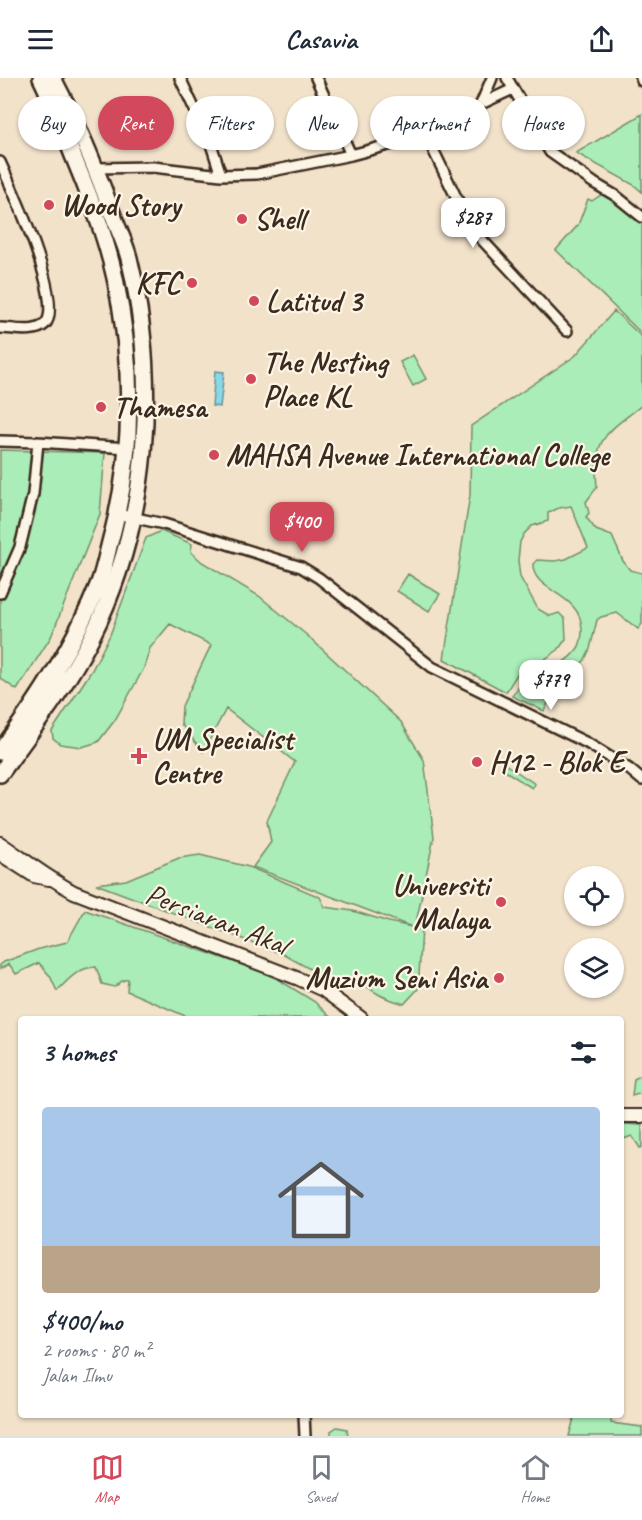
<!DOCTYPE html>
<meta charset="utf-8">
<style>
:root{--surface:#fff;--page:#f6f6f7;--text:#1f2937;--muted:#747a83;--line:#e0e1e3;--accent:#d1495b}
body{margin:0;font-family:Caveat,sans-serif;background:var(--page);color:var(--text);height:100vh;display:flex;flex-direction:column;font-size:22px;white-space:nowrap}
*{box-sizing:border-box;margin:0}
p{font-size:20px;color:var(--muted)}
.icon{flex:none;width:33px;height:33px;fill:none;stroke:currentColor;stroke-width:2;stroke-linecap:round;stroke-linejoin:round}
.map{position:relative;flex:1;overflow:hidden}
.sheet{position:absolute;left:18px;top:938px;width:606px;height:402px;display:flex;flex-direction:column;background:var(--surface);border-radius:6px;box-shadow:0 2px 4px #0004}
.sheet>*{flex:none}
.banner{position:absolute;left:18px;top:18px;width:606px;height:54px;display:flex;gap:12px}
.buttons{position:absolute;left:564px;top:788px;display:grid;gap:12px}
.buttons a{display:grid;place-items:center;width:60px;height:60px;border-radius:50%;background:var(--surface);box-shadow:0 2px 4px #0004;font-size:30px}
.price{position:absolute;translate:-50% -51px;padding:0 14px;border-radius:12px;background:#fff;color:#222;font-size:20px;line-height:39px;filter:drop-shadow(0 2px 3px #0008)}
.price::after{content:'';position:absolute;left:50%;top:36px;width:18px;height:14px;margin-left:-9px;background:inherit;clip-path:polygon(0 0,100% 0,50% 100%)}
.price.active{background:var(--accent);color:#fff}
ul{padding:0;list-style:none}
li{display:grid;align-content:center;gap:12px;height:318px;padding:0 24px}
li+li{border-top:2px solid var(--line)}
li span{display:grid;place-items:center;height:186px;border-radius:6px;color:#555}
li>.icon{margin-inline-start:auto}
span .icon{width:108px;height:108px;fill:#fffc;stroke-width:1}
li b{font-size:26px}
h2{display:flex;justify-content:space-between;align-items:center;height:72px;padding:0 24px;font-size:26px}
.chip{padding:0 21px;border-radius:27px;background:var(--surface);box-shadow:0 2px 4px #0004;font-size:21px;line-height:54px}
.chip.active{background:var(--accent);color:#fff}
header{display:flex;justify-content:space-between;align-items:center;height:78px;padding:0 24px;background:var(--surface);font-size:27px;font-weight:800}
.menu{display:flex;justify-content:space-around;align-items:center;height:84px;border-top:2px solid var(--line);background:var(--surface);font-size:16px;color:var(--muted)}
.menu a{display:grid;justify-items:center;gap:3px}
.menu .active{color:var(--accent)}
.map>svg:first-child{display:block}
.green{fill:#aaedb8;stroke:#728c6b;stroke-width:1.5}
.water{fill:#89d8e7;stroke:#6a9297;stroke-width:1.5}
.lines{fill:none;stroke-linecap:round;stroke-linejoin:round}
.minor-casing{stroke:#3b2a1e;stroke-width:14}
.tertiary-casing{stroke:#3b2a1e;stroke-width:16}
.primary-casing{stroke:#3b2a1e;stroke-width:20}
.minor{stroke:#fcf5e5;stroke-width:9}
.tertiary{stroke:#fcf5e5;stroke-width:12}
.primary{stroke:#fcf5e5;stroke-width:15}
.poi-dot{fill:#d1495b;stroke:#fcf5e5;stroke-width:2}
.labels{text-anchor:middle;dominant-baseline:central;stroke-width:4.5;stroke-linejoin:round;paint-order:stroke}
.poi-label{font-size:30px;font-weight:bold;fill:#3b2a1e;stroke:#fcf5e5;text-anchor:start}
.street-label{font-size:30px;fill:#3b2a1e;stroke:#fcf5e5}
</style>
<header><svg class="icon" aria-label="menu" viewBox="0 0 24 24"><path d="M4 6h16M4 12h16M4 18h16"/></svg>Casavia<svg class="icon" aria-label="share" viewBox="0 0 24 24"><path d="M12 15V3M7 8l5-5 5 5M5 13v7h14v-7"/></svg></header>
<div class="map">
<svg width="642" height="1358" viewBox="0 0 642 1358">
<rect width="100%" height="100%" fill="#f2e2ca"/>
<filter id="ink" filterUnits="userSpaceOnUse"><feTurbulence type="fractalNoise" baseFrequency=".0167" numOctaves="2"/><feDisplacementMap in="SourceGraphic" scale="12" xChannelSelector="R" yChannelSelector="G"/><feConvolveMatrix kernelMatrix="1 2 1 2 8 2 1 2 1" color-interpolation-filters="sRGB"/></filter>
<g filter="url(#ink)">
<path class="green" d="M642 36V114L634 107 576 75Z
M607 116 642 144V256L556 172 578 147 588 121 592 123 601 117Z
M614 233 642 259V327C607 355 592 359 597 409L586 424 589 435 586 439 596 452 612 458 623 483 630 492 642 495V546L638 551 617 535 601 539 597 542 590 571 584 583 558 606 544 633 512 618C517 612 522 604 528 601 546 593 566 587 578 570 581 565 582 558 582 552 582 514 532 515 533 486L537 482 555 483 566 481 588 470 571 428 559 430 548 435V443L532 448 524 456 520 464 518 482 520 499 538 531 550 538 559 535 565 541 566 561 558 572 542 583 519 593 506 614 444 581 470 417 471 348 575 278Z
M413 277 426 301 413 308 400 284Z
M0 372 105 375 100 436 51 559 17 612 0 600Z
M161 453 192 466 191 474 202 484 259 518 309 559 401 644 424 682 434 759 415 850 422 852 418 911 404 926C396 923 387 921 380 917 364 909 355 894 335 905L283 876 96 806 126 802 179 780 200 777 249 789 320 819 325 829 353 833 389 844 412 849 253 789 271 764 267 743 295 684 226 631 203 674 181 646 182 628 211 567 170 546 150 570 144 590 115 642 98 664 82 669 60 666 53 660 52 653 92 592 110 557 146 460Z
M408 496 440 516 429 533 397 513Z
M505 686 535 706 532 710 502 691Z
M85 832 271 897 315 924 331 940H190L127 913 128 901 122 903 115 909 102 906 96 889C79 889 69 901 57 913L50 898 39 885 16 896 9 886 0 891V887L4 884 39 871 67 864Z
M642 997V1015L632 1018 634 1001Z
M621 1046 642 1047V1069L640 1070 632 1058 621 1062Z
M575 1337H611V1345L642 1349V1358H569Z
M337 1349 347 1351 348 1358H331V1353Z"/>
<path class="water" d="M215 293 224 294 220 329 212 328Z"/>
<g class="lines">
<defs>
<path id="minor" d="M180 0 211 66 221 97
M316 0 351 77
M507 0 550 74 594 105 616 118 642 139
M641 0 642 3
M481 26 513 11
M426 57 471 150 567 253
M0 84C11 108 66 227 45 246 34 256 14 250 0 250
M96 90 153 89 221 97 257 96 351 77 426 57 466 40 481 26 492 0
M0 363 38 364 128 370
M117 436 164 446 301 489 319 500 432 589 587 665 629 691 642 702
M0 515 20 469 33 416 38 364
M304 1336 305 1358"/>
<path id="tertiary" d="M0 765C25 782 48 800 74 814L299 901 323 912 361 940
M0 776 34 798 49 801
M621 1038H642"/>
<path id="primary" d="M0 674C38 622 75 566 99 505 105 489 108 470 113 453 134 370 133 283 115 200 106 159 90 119 74 80 63 53 54 26 41 0
M0 696C32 652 66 609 91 560 149 446 159 304 129 180 125 165 118 151 113 137 103 110 93 83 81 57 73 37 62 19 53 0"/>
</defs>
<use href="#minor" class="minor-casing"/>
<use href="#tertiary" class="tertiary-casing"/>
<use href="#primary" class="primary-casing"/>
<use href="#minor" class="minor"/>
<use href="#tertiary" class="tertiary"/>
<use href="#primary" class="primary"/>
</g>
</g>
<g class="poi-dot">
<circle cx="49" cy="127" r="6"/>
<circle cx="242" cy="141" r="6"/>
<circle cx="192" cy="205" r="6"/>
<circle cx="254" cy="223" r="6"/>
<circle cx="251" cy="301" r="6"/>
<circle cx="101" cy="329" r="6"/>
<circle cx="214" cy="377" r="6"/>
<path d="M136 669h6v6h6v6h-6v6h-6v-6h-6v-6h6z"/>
<circle cx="477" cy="684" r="6"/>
<circle cx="501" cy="824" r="6"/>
<circle cx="499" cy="900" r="6"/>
</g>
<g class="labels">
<g class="poi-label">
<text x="61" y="127">Wood Story</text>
<text x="254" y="141">Shell</text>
<text x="180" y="205" text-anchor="end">KFC</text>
<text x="266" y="223">Latitud 3</text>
<text x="263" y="284">The Nesting<tspan x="263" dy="34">Place KL</tspan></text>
<text x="113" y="329">Thamesa</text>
<text x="226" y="377">MAHSA Avenue International College</text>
<text x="152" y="661">UM Specialist<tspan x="152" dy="34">Centre</tspan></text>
<text x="489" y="684">H12 - Blok E</text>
<text x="489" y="807" text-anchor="end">Universiti<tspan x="489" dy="34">Malaya</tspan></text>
<text x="487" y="900" text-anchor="end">Muzium Seni Asia</text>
</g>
<g class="street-label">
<text transform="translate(217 841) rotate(21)">Persiaran Akal</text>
</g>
</g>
</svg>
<div class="buttons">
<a><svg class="icon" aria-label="locate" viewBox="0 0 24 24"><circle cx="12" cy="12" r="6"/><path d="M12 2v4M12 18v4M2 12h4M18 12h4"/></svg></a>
<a><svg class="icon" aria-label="layers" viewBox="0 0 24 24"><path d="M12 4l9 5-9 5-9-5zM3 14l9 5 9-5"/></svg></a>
</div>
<b class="price" style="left:473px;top:171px">$287</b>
<b class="price active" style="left:302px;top:475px">$400</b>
<b class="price" style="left:551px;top:633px">$779</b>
<div class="banner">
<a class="chip">Buy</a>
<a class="chip active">Rent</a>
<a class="chip">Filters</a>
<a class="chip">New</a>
<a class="chip">Apartment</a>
<a class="chip">House</a>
</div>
<section class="sheet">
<h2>3 homes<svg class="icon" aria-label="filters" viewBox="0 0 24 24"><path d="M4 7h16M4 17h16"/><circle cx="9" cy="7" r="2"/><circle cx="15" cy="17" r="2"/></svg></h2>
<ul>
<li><span style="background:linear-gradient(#a9c7e8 75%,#b9a48a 0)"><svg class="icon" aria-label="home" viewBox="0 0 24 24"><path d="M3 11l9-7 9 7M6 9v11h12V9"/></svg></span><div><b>$400/mo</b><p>2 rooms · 80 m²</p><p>Jalan Ilmu</p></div></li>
</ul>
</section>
</div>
<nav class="menu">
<a class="active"><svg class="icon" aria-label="map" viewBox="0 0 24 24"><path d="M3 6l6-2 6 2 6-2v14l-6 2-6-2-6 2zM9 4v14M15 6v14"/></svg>Map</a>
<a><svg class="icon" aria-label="saved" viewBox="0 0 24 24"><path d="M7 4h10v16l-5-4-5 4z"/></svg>Saved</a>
<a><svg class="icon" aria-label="home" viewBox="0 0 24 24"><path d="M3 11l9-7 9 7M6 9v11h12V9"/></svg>Home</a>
</nav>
